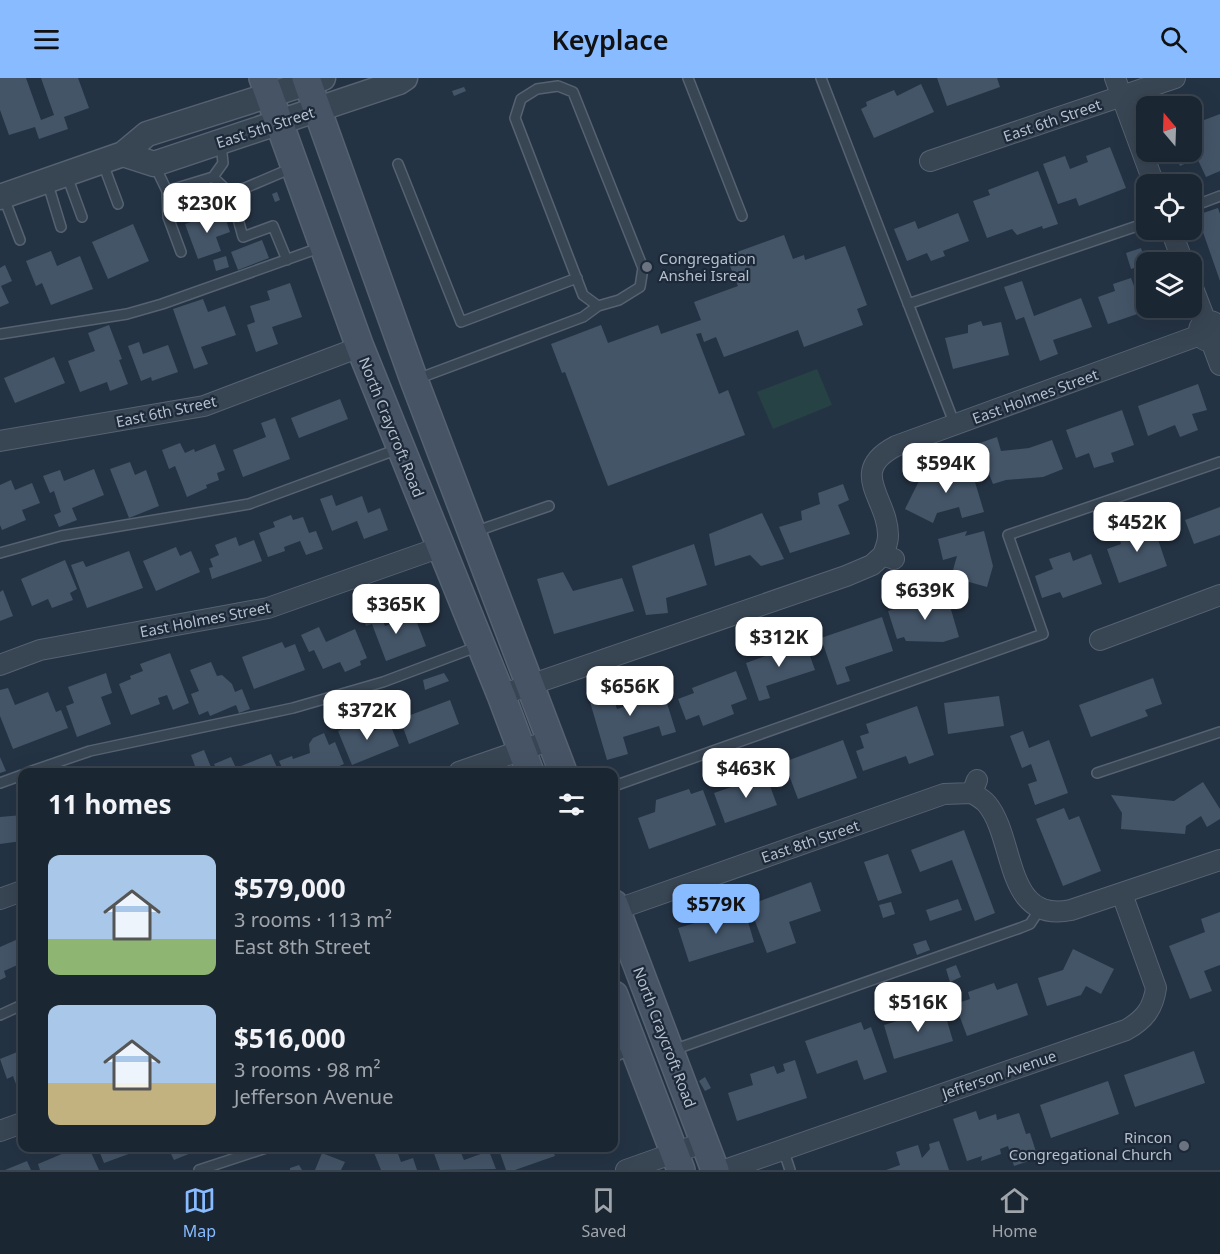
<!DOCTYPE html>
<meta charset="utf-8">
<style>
:root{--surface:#1b2633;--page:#242e3b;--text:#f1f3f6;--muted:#a0a5ac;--line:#39434e;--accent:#8bf}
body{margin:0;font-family:"Noto Sans",sans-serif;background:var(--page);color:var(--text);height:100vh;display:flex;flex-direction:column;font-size:22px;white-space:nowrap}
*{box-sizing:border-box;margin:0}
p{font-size:20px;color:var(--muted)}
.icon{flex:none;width:33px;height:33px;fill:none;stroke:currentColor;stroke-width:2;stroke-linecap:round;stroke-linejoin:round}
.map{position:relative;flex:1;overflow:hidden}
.side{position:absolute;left:18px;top:690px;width:600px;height:384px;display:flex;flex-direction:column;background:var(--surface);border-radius:12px;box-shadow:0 6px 24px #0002,0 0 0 2px var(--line)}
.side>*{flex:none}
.needle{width:39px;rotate:341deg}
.controls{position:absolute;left:1136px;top:18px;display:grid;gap:12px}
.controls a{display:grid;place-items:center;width:66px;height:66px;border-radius:12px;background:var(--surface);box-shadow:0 6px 24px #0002,0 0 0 2px var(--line);font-size:30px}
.price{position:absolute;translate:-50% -51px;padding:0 14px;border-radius:12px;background:#fff;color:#222;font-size:20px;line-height:39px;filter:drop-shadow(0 2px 3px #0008)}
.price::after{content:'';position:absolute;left:50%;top:36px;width:18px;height:14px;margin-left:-9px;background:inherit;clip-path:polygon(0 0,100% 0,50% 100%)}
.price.selected{background:var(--accent);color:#111}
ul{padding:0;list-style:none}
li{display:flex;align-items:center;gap:18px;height:150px;padding:0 30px}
li span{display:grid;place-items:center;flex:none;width:168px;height:120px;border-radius:12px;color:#555}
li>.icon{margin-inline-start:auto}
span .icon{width:72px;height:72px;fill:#fffc;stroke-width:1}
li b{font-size:26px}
h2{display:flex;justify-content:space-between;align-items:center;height:72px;padding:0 30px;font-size:26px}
header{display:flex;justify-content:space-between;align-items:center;height:78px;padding:0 30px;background:var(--accent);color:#111;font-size:27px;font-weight:600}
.menu{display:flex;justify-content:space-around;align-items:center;height:84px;border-top:2px solid var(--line);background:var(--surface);font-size:16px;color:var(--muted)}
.menu a{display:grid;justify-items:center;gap:3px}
.menu .selected{color:var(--accent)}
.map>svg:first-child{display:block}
.green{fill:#264244}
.building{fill:#445568}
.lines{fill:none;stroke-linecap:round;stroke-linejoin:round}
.service-casing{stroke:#566270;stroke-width:12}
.minor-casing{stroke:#566270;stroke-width:22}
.tertiary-casing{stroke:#566270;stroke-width:27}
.secondary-casing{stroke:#566270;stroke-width:30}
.service{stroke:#384553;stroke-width:9}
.minor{stroke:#384553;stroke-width:20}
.tertiary{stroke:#384553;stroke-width:24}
.secondary{stroke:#465466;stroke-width:27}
.worship-dot{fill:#6b7280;stroke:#1d2938;stroke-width:2}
.labels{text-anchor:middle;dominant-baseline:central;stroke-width:4.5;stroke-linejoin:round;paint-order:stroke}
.street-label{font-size:15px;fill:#b5bfcd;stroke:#1d2938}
.poi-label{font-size:15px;fill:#b5bfcd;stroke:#1d2938;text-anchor:start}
</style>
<header><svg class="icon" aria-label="menu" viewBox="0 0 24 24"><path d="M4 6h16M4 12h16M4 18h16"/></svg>Keyplace<svg class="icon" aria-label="search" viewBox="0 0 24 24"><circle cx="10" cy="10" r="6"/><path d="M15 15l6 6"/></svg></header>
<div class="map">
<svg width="1220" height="1092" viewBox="0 0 1220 1092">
<rect width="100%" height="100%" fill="#243344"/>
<path class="green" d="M817 291 832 327 773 351 757 314Z"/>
<path class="building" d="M0 0H26L41 42 54 37 41 0H78L89 30 64 39 68 51 39 61 35 49 9 57 0 32Z
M937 0H997L1000 9 947 28Z
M921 6 934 34 874 60 861 31 867 28 866 24 894 12 897 18Z
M464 9 466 13 454 18 452 13Z
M1220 36V93L1206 99 1197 80 1180 88 1174 74H1191V47Z
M1110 69 1126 110 1079 128 1076 120 1058 126 1043 86 1065 78 1070 91 1088 84 1086 78Z
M1038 93 1058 146 1043 151 1042 148 1017 157 1012 151 987 160 973 123 990 117 988 112Z
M277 114 280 122 275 124 272 116Z
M1218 130 1220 136V203L1197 137Z
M223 133 230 154 216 159 221 173 198 181 185 146Z
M958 135 969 163 943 173 945 178 931 183 927 175 907 183 894 151 915 143 918 151Z
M133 146 149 183 108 201 92 164Z
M784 157 793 181 804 177 805 182 845 168 867 227 857 231 863 247 804 269 798 252 724 279 716 259 704 264 701 255 696 256 719 316 728 312 745 357 608 408 565 294 562 295 551 266 601 247 608 265 658 247 661 256 701 242 694 224 738 208 726 178Z
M262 162 269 180 238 192 231 174Z
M1141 170 1146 186 1131 191 1126 175Z
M51 173 57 188 80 178 93 211 51 227 42 205 36 208 26 183Z
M226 178 229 189 216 193 213 182Z
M5 187 12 203 1 208 9 225 0 229V190Z
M1131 200 1134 208 1138 207 1137 204 1146 201V230H1155L1108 246 1098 219 1115 213 1113 206Z
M1022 203 1034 238 1081 220 1092 249 1053 262 1058 276 1040 283 1024 239 1016 242 1004 209Z
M290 205 302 239 272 249 278 266 256 274 247 247 255 244 250 228 270 222 267 213Z
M203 221 208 234 225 228 236 257 201 269 208 286 194 291 173 231Z
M981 243 983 248 1001 244 1009 277 953 291 945 260 968 255V247Z
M109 247 122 281 119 282 128 306 110 313 107 304 80 314 68 283 95 273 88 255Z
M139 264 143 276 168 267 178 294 152 303 151 299 141 303 128 268Z
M54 279 65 305 15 325 4 300Z
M1198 306 1207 332 1192 336 1198 352 1180 359 1175 347 1148 358 1138 328Z
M340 321 348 341 299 360 291 340Z
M1122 332 1134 367 1111 375 1114 384 1094 390 1089 375 1076 380 1066 352Z
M275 340 290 381 243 399 233 372 266 359 261 345Z
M997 359 1001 373 1029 370 1052 362 1063 391 1043 399 1006 402 993 406 977 366Z
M180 365 185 375 194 371 195 374 215 366 225 392 217 395 219 402 206 407 207 410 187 419 175 388 169 391 162 372Z
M130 384 135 397 146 392 159 428 129 440 110 391Z
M969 384 984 434 962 440 959 429 937 435 933 445 905 431 924 393 938 399 948 396 946 390Z
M94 391 104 417 72 430 77 442 59 449 54 437 61 434 54 413 50 415 43 398 60 392 64 403Z
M11 402 15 412 32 405 40 425 22 432 26 442 2 452 0 447V407Z
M843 406 849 422 838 427 850 456 790 475 779 449 802 442 801 433 820 426 818 415Z
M332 417 336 428 362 418 368 435 380 430 388 452 364 461 357 443 332 453 320 421Z
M1220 429V457L1194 466 1185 442Z
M762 435 784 481 761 488 750 477 715 488 709 456Z
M291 437 293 442 303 439 309 455 316 453 323 471 306 477 300 463 284 469 285 473 268 479 259 455 275 449 273 444Z
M1152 444 1167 488 1119 505 1107 471 1121 466 1118 456Z
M967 453 965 458 984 453 993 488 987 509 951 499 957 478 943 482 938 461Z
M236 459 239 468 254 462 262 483 212 501 209 490 213 489 210 481 219 477 215 467Z
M694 466 707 507 666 520 668 535 646 537 632 488Z
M176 469 180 478 191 473 200 494 156 513 143 483Z
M129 473 143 510 87 530 71 487 83 483 86 489Z
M1070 474 1073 483 1091 476 1102 506 1063 520 1060 514 1042 520 1035 498 1053 491 1049 481Z
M65 482 77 511 70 515 73 522 52 530 48 521 32 528 21 501Z
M563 494 573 513 622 500 634 533 554 556 537 501Z
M3 512 13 538 0 543V514Z
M947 518 959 559 943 564 906 563 904 559 897 561 888 533 933 519 934 522Z
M378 531 385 548 414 537 426 568 386 583 372 546 366 548 362 537Z
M882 539 893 573 845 589 850 603 837 607 821 560Z
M319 549 326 564 355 551 367 580 360 583 361 587 345 594 340 584 323 591 314 572 309 574 301 557Z
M282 564 285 570 295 566 305 592 254 611 242 579Z
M805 564 815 592 766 608 770 620 759 623 746 585Z
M170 575 189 625 173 632 167 617 158 620 160 626 131 637 119 606 131 601 130 598 143 593 140 586Z
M211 584 217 598 222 597 232 606 235 614 242 611 250 631 239 635 236 627 210 638 208 633 199 637 191 616 199 613 190 592Z
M736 593 747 621 731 627 734 636 703 648 699 637 686 642 678 621 694 615 692 610Z
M106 595 112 615 101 619 111 646 77 659 66 628 74 625 68 609Z
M444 595 449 603 425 612 423 602Z
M1153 600 1162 626 1145 632 1148 638 1091 659 1079 627Z
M660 603 676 654 662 658 659 648 623 659 628 676 607 682 588 617 610 610 617 631 641 623 637 610Z
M8 610 15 627 48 614 56 634 61 632 68 650 13 671 0 638V612Z
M999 618 1004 648 948 656 944 625Z
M450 622 459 646 409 666 400 641Z
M917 628 934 677 909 686 906 678 863 693 856 673 864 670 860 658 869 655 866 646Z
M368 641 373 653 390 646 399 668 352 687 338 653Z
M1023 653 1029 670 1049 662 1068 715 1035 727 1028 706 1037 703 1031 686 1022 690 1010 658Z
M324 655 329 667 335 664 344 686 337 689 340 694H284L279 683 292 678 293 681 310 675 309 666 313 660Z
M843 662 857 700 798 721 784 684Z
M204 672 213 694H179L195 688 191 677Z
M271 676 279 694H218L214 686 231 679 236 690Z
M0 679 6 693 0 695Z
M79 689 81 694H63Z
M766 697 777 727 725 745 714 715Z
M1203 704 1220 731V741L1207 749 1201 738 1186 748 1185 756 1121 751 1122 735 1111 717 1174 723Z
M689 711 691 716 703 712 716 747 649 771 638 740 655 734 656 722Z
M1064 730 1069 742 1079 738 1101 793 1063 808 1036 741Z
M22 737V763L0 766V739Z
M964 752 995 835 975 843 952 782 920 794 911 772Z
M888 776 902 815 878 823 864 784Z
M811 804 821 833 789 844 796 865 767 875 749 827Z
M958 821 962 832 930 843 926 832Z
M891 824 895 836 883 840 879 827Z
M744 830 754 864 689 884 678 850Z
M1220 834V887L1204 893 1212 913 1190 921 1169 868 1205 854 1201 841Z
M18 861 22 873V885L4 893 6 899 0 902V869Z
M926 862 930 872 917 877 913 866Z
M1073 871 1114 891 1101 916 1086 908 1081 917 1047 928 1038 900 1063 892Z
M956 887 961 899 950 904 946 891Z
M994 905 997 912 1017 905 1028 937 967 958 955 926 970 921 968 914Z
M943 929 953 963 894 981 884 947Z
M861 944 864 952 871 949 887 994 864 1002 857 982 817 996 805 963Z
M22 972V1004L16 1006 13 998 7 1001 0 981Z
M1194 973 1205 1005 1135 1029 1124 997Z
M795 982 807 1020 737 1043 728 1015 753 1007 750 996 774 988 777 996 785 993 783 986Z
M705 999 711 1010 705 1013 699 1003Z
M1108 1003 1119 1036 1051 1060 1040 1027Z
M976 1033 979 1042 996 1036 997 1042 1019 1035 1026 1056 1030 1055 1038 1080 1014 1088 1008 1068 1000 1071 1001 1076 981 1083 982 1078 967 1083 953 1041Z
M939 1063 949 1092H886L900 1087 896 1074 918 1067 922 1080 930 1071 929 1066Z
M76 1070H89L99 1092H40L38 1086Z
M98 1070H145L104 1085Z
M168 1070H198L196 1073 174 1082Z
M379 1070H396L401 1084 413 1080 417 1092H381L373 1072Z
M432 1070H459L464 1082 489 1073 496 1091 440 1092Z
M506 1070H552L555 1078 515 1092H506L499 1072Z
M322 1075 345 1084 341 1092H315Z
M27 1083 31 1092H5Z
M299 1087 302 1092H290V1090Z"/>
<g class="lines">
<defs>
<path id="service" d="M688 0 742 138
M821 0 955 347
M558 8 573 14 643 190 640 209 619 222 598 228 583 217 515 40 521 21 537 11Z
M102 83 118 126
M398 86 461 244 577 200
M155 88 167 113 213 99 231 116 243 159 273 148 287 182
M67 98 82 139
M213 99 223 85 221 66
M47 103 61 149
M167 113 168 139 181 174
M231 116 292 90
M4 120 20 162
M1191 129 1220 118
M908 226 1146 145
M0 256 127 236 162 226 322 169
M417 301 583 239 598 228
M474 454 549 428
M0 475 61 458 249 426 398 371
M29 694 90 673 293 630 383 604 479 568
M1097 695 1220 654
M0 705 22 697
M614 708 1043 556 1008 457 1220 384
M0 937 22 927
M673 972 1020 850 1030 846 1040 831
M614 979 632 971
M783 1071 790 1092
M199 1092 266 1070"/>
<path id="minor" d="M1115 0 1154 106
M930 83 1175 0
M1171 152 1183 184
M1191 205 1206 244
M1199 253a10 10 0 1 1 20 0a10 10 0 1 1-20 0Z
M1211 263 1220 287
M0 363 204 328 360 269
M894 481 883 477C885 471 888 465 888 458 889 421 846 394 896 368L1200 257
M1100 562 1220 517
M0 587 40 572 268 530 441 469
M501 617 846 498 872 487 883 477
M459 694 551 662
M977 702 972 715C977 718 983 721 987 726 1016 761 1004 846 1071 832L1220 782
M0 821 22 813
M615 832 944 716 972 715
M0 1053 22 1045
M626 1092 705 1064
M725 1092 1126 952C1144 942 1153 931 1156 910L1122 816"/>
<path id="tertiary" d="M123 76 154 86 399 4 405 0
M0 119 123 76 147 56 323 0"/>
<path id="secondary" d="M263 0 360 269 501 617 530 694
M306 0 414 302 563 694
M614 826 715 1092
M614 917 681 1092"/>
</defs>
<use href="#service" class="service-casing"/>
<use href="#minor" class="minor-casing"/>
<use href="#tertiary" class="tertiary-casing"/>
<use href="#secondary" class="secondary-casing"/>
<use href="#service" class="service"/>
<use href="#minor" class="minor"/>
<use href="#tertiary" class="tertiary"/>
<use href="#secondary" class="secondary"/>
</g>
<g class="worship-dot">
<circle cx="647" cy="189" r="6"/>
<circle cx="1184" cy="1068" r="6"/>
</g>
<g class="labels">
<g class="street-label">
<text transform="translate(1052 42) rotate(-19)">East 6th Street</text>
<text transform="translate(265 49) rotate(-18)">East 5th Street</text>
<text transform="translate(1035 318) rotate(-20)">East Holmes Street</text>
<text transform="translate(166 333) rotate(-12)">East 6th Street</text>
<text transform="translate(392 349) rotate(68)">North Craycroft Road</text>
<text transform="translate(205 541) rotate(-11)">East Holmes Street</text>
<text transform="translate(810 763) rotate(-19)">East 8th Street</text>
<text transform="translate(665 959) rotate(69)">North Craycroft Road</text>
<text transform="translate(999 996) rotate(-19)">Jefferson Avenue</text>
</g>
<g class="poi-label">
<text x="659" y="180">Congregation<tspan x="659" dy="17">Anshei Isreal</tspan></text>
<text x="1172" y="1059" text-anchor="end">Rincon<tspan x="1172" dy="17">Congregational Church</tspan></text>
</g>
</g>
</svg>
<div class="controls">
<a><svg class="needle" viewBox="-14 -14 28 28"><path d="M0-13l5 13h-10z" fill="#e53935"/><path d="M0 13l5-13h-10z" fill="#a0a5ac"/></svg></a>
<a><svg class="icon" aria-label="locate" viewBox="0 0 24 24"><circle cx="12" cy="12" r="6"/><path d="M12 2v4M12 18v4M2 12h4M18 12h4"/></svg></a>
<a><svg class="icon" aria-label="layers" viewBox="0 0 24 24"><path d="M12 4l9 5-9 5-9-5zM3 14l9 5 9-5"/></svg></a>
</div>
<b class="price" style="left:207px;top:156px">$230K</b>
<b class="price" style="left:946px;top:416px">$594K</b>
<b class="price" style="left:1137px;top:475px">$452K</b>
<b class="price" style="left:925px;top:543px">$639K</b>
<b class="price" style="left:396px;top:557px">$365K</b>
<b class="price" style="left:779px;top:590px">$312K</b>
<b class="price" style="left:630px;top:639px">$656K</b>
<b class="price" style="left:367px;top:663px">$372K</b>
<b class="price" style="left:746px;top:721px">$463K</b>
<b class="price selected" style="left:716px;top:857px">$579K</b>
<b class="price" style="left:918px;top:955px">$516K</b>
<section class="side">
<h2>11 homes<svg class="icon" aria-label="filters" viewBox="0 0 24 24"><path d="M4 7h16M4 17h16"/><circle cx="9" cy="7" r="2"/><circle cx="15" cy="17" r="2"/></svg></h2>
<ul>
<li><span style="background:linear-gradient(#a9c7e8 70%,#8fb573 0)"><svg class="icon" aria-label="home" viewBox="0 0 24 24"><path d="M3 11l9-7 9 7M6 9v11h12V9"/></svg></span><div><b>$579,000</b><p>3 rooms · 113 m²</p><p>East 8th Street</p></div></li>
<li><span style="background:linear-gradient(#a9c7e8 65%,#c2b280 0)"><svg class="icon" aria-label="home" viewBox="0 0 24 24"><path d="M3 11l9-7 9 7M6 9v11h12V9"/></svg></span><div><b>$516,000</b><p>3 rooms · 98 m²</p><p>Jefferson Avenue</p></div></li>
</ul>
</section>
</div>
<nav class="menu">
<a class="selected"><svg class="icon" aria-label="map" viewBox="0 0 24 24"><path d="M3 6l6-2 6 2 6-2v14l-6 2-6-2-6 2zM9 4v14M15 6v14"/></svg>Map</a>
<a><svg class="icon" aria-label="saved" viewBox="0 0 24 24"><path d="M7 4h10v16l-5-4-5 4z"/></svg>Saved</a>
<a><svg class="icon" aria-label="home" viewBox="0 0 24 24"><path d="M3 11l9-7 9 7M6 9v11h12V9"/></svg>Home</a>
</nav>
